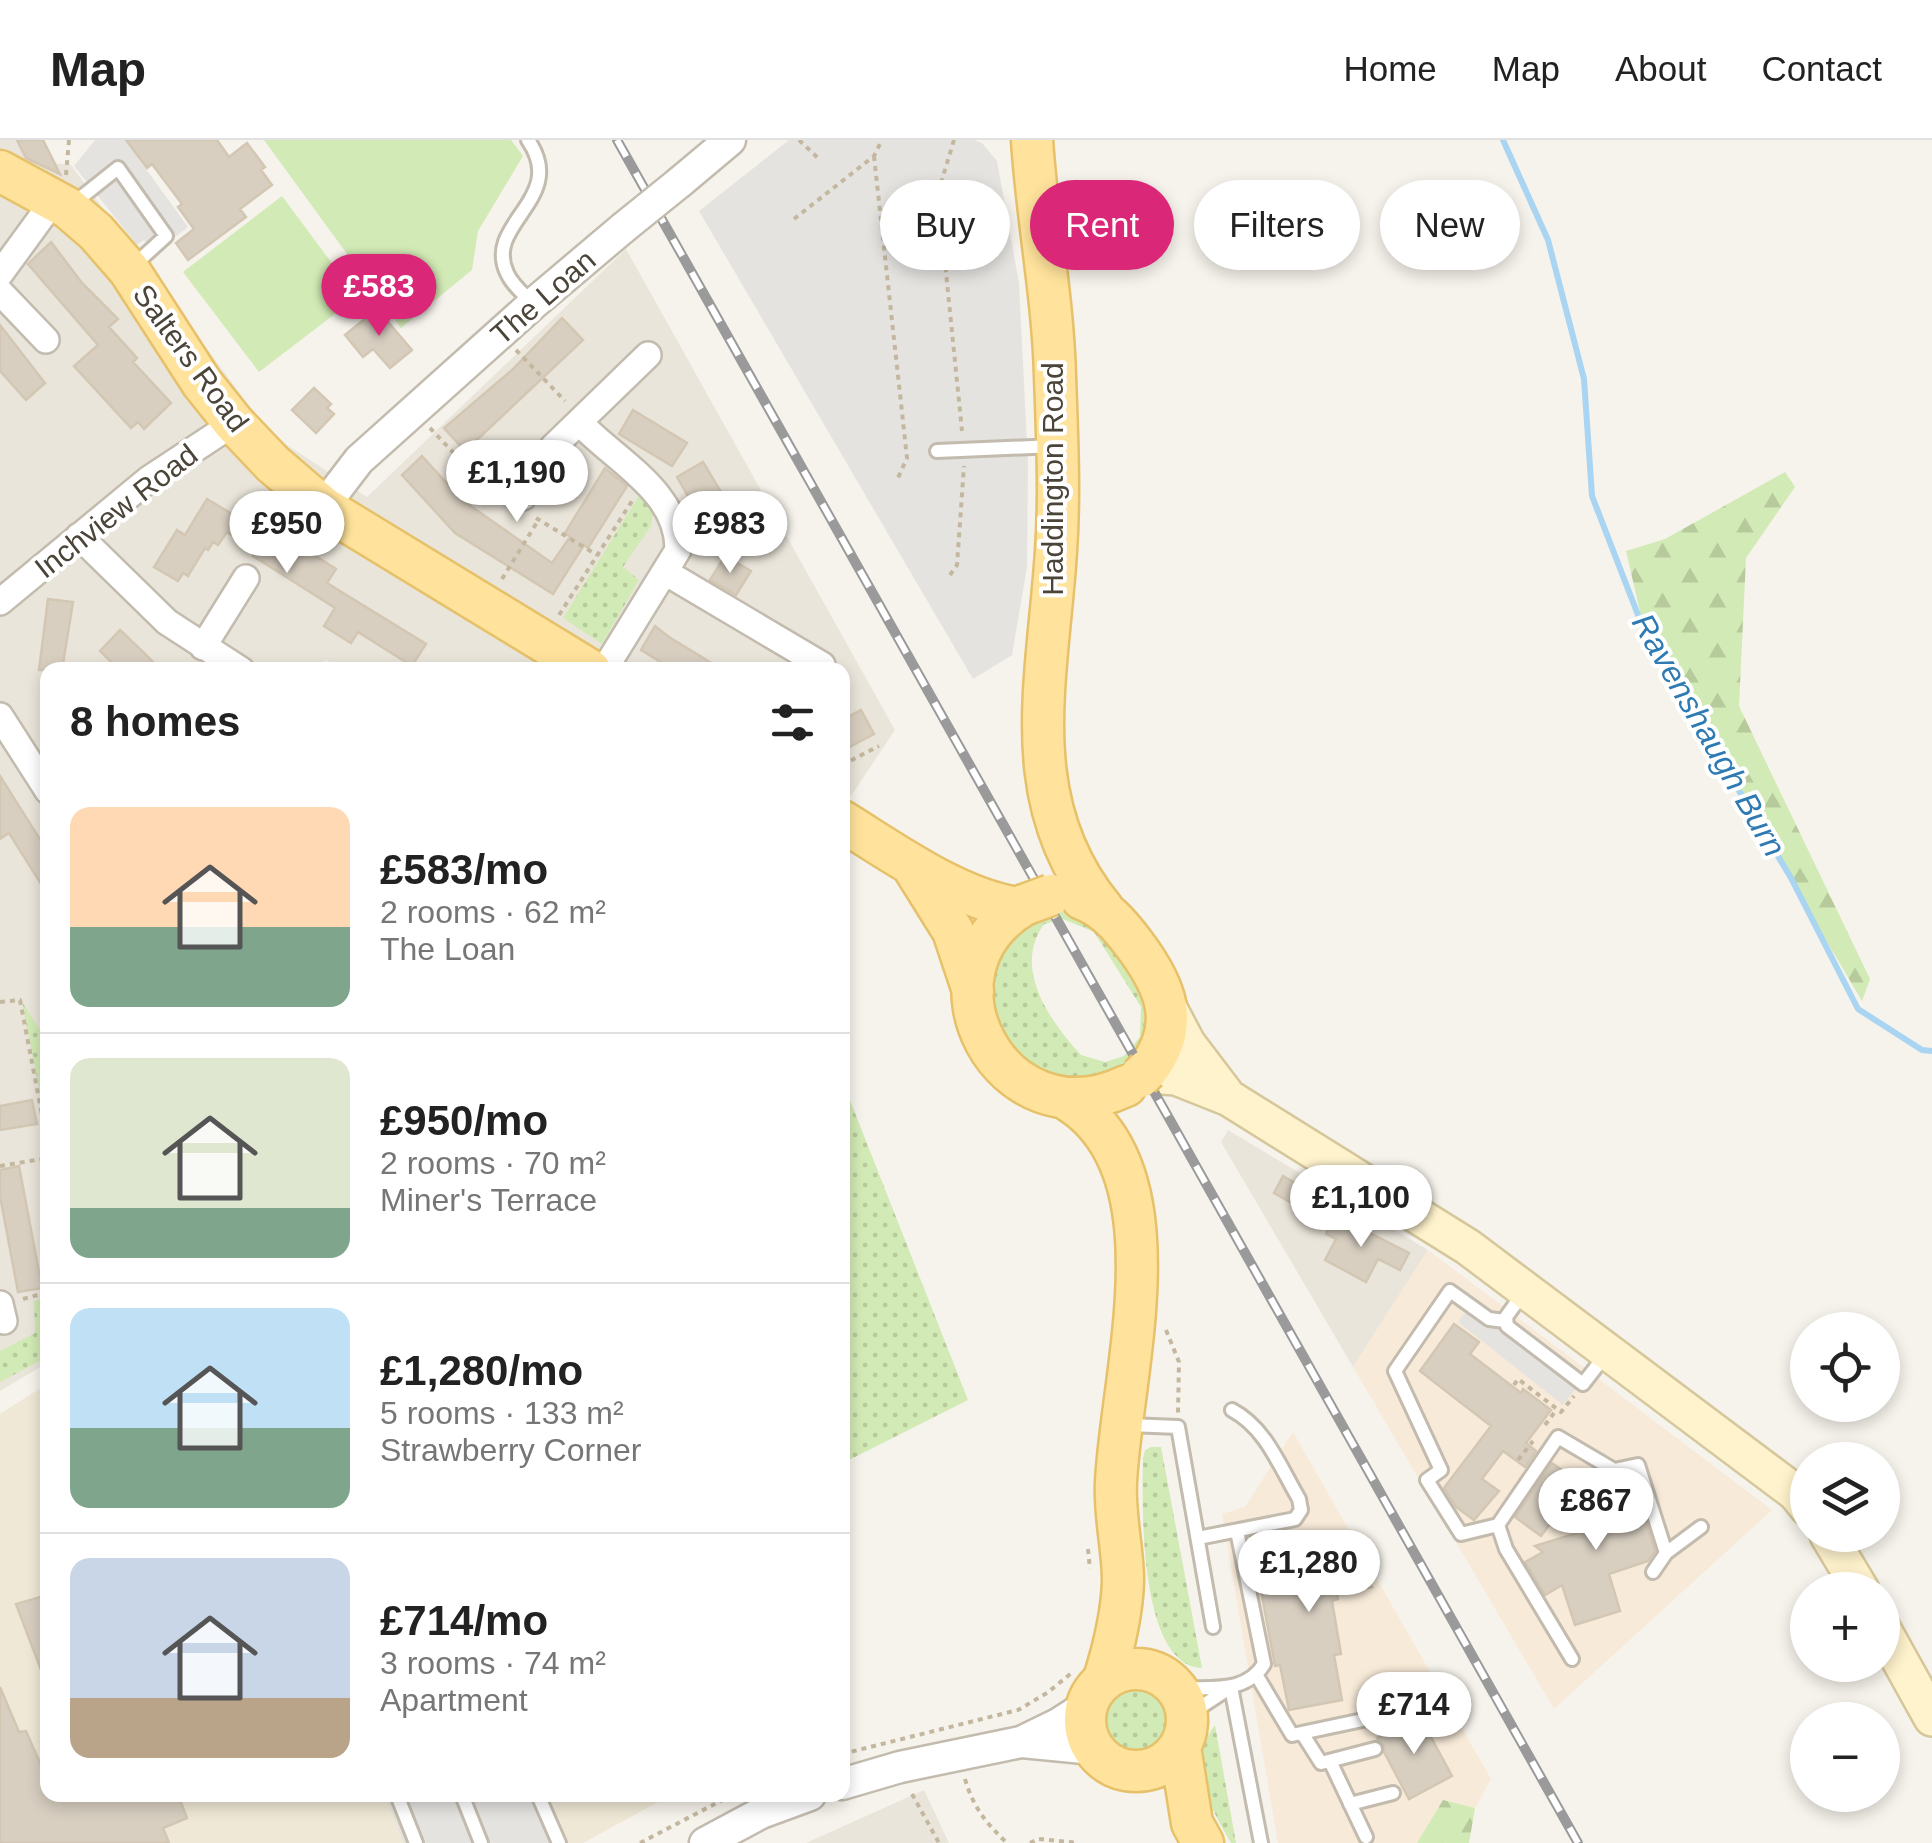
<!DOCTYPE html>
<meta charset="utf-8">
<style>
:root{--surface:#fff;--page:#f2f2f2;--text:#222;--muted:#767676;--line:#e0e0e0;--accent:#db2777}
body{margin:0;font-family:Arial,sans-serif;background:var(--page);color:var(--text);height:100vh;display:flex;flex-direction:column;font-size:38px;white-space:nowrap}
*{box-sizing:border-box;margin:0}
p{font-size:32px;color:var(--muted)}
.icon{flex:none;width:55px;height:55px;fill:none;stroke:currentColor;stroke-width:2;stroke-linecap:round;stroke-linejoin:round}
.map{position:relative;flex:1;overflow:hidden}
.panel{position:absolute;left:40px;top:522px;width:810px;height:1140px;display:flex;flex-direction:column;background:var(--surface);border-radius:20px;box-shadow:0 5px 15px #0003}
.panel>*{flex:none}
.top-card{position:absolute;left:880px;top:40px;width:900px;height:90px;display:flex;gap:20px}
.tools{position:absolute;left:1790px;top:1172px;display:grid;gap:20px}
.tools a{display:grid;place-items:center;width:110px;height:110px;border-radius:50%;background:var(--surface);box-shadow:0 5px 15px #0003;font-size:50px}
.price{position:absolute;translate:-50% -85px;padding:0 22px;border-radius:35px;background:#fff;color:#222;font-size:32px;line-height:65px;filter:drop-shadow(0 2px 5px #0008)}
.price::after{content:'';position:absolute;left:50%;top:60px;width:30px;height:22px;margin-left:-15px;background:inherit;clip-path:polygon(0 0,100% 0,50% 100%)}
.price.selected{background:var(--accent);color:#fff}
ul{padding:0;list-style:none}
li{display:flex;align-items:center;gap:30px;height:250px;padding:0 30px}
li+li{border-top:2px solid var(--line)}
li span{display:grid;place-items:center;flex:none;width:280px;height:200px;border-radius:20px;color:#555}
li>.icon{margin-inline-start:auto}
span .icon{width:120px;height:120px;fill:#fffc;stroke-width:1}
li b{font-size:42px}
h2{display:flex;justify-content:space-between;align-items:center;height:120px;padding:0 30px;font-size:42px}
.pill{padding:0 35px;border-radius:45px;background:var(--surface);box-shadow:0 5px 15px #0003;font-size:35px;line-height:90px}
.pill.selected{background:var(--accent);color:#fff}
header{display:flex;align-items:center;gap:60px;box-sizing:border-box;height:140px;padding:0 50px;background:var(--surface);border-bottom:2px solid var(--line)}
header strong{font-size:48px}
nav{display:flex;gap:55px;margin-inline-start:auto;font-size:35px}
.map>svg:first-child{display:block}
.residential{fill:#eae5da}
.commercial{fill:#f7ead8}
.education{fill:#efe8d6}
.grass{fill:url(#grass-dots);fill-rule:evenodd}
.forest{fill:url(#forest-firs)}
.green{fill:#d2eab5}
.parking{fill:#e5e3e0}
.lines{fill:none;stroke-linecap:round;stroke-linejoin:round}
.stream{stroke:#a9d4f2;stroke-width:6}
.building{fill:#d8cfc1;stroke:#d3c7b4;stroke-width:2.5}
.service-casing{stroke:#c2bbae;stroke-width:18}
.minor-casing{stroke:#c2bbae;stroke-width:30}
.tertiary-casing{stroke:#c2bbae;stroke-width:35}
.secondary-casing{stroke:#d6c79b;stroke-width:40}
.primary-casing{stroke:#e6c16a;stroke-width:45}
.path{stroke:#c4b79f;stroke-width:4;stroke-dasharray:5 5;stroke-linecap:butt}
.service{stroke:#fff;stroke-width:12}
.minor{stroke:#fff;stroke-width:25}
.tertiary{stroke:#fff;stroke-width:30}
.secondary{stroke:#fff3cd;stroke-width:35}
.primary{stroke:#ffe39c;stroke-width:40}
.rail-casing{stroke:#9a9a9a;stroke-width:10}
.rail{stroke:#fff;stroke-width:6;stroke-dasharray:19;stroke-linecap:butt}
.tertiary-bridge-casing{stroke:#c2bbae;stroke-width:35;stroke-linecap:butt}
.primary-bridge-casing{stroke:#e6c16a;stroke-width:45;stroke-linecap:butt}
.tertiary-bridge{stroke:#fff;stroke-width:30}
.primary-bridge{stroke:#ffe39c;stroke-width:40}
.labels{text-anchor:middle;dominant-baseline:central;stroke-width:8;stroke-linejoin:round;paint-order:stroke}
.street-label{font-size:30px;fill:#4b4439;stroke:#fff}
.water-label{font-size:32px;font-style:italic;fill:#2e7ab2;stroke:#fff}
</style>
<header>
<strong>Map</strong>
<nav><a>Home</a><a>Map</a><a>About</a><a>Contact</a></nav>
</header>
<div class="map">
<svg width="1932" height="1703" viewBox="0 0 1932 1703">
<defs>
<pattern id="grass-dots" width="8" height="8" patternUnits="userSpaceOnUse" patternTransform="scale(2.5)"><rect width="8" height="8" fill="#d2eab5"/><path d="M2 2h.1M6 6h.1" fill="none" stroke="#b6ca9c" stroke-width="1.8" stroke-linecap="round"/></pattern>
<pattern id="forest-firs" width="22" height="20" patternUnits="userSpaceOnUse" patternTransform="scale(2.5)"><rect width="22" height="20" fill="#d2eab5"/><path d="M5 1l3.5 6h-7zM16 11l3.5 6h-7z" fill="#b6ca9c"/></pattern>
</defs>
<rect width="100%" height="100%" fill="#f6f3ec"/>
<path class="residential" d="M0 0H43L54 23 71 25 270 294 367 357 626 109 895 590 845 665 842 664V530H628L576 497 553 530H343L326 520 317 526 319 530H48L47 1223 0 1251Z
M1228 990 1428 1110 1353 1227 1221 1002Z
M924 1650 949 1703H806Z"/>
<path class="commercial" d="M1428 1110 1772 1370 1554 1569 1353 1227Z
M1293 1292 1491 1639 1475 1668 1443 1660 1417 1703H1278L1222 1374 1245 1367Z"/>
<path class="education" d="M47 1244 48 1655H671L583 1703H0V1274Z"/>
<path class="grass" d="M640 354 653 373 651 386 623 427 639 440 602 504 563 478Z
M1060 771 1081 776 1117 810 1147 868 1148 889 1130 923 1116 933 1088 942 1032 931 994 887 991 834 998 815 1024 783ZM1063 779 1094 792 1141 867 1140 897 1124 916 1105 922 1081 915C1050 881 1012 829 1044 784Z
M22 862 47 901V988Z
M842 940 968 1260 843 1323H842Z
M47 1157V1217L0 1242V1211L35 1193 34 1161Z
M1151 1307H1161L1202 1528C1138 1526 1142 1362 1143 1318L1145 1310Z
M1103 1580a33 33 0 1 1 66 0a33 33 0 1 1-66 0Z
M1215 1585 1236 1703H1231C1210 1666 1184 1625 1215 1585Z"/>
<path class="forest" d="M1785 332 1795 347 1746 418 1739 566 1870 839 1862 861 1645 493 1626 411 1665 399Z
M1443 1660 1475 1668 1469 1703H1417Z"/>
<path class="green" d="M264 0H511L523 16 478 91 472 130 401 188Z
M282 56 357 157 259 232 183 132Z"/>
<path class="parking" d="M95 0H125L188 87 154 113 144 100 137 105 74 26Z
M789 0H974L982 3 997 21 1019 143 1028 324 1027 427 1012 515 973 539 699 71Z
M1475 1160 1580 1243 1563 1265 1458 1182Z
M385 1655H535L554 1703H404Z"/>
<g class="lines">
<path class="stream" d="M1503 0 1548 100 1584 239 1592 356 1645 493 1791 738 1858 869 1922 910 1932 911"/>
</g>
<path class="building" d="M17 0H43L60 34 26 18Z
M126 0H217L229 17 247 3 265 27 261 30 272 45 240 69 246 77 188 120 176 103 194 89 178 67 182 64 152 24 147 28Z
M51 102 82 143 118 179 109 187 137 218 133 222 171 263 144 289 138 282 131 288 74 226 98 205 28 124Z
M377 169 412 210 390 228 373 209 363 217 345 195Z
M562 178 583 200 465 311 444 288 513 229Z
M0 185 45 243 26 260 0 231Z
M314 248 331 264 327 268 334 274 316 293 292 270Z
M633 270 687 303 672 326 619 294Z
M422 316 462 360 552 423 570 397 565 393 605 328 627 346 588 408 584 405 553 454 455 393 402 335Z
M703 322 721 352 717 354 740 394 713 409 696 379 700 377 677 337Z
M207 359 259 390 263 383 336 429 327 443 426 504 412 526 358 492 351 503 324 486 335 468 253 416 256 411 227 392 218 405 213 402 208 410 205 408 188 436 183 433 178 441 154 427 177 390 185 395Z
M725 416 751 431 736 455 710 440Z
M48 459 73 462 62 530H39Z
M655 486 669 497 723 530H674L641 510Z
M120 490 142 511 161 530H119L100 511Z
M861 570 874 594 842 611V580Z
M0 636 48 712V755L9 693 0 699Z
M32 960 37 984 0 990V966Z
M19 1026 42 1148 18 1152 0 1056V1030Z
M1283 1036 1330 1063 1321 1080 1274 1053Z
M1335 1075 1409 1113 1400 1130 1378 1119 1366 1142 1325 1120 1336 1099 1326 1094Z
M1454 1184 1479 1202 1470 1214 1521 1253 1523 1249 1551 1270 1526 1303 1536 1311 1525 1327 1503 1311 1482 1339 1499 1351 1474 1380 1456 1367 1444 1348 1491 1286 1420 1231Z
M1552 1323 1580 1343 1541 1396 1515 1377Z
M1631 1337 1655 1411 1648 1421 1609 1434 1620 1471 1575 1485 1562 1445 1545 1455 1525 1422 1543 1412 1535 1406 1600 1386 1590 1348Z
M1333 1394 1334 1402 1345 1400 1372 1447 1337 1453 1338 1459 1332 1461 1341 1514 1334 1515 1342 1560 1289 1570 1280 1525 1275 1526 1258 1434 1279 1431 1274 1404Z
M48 1455V1543H46L16 1464Z
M0 1547 19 1592 26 1591 48 1641V1655H178L187 1678 163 1688 169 1703H0Z
M1419 1575 1452 1636 1409 1659 1384 1612V1606L1377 1598Z"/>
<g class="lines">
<defs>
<path id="service" d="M528 0C569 59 483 83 507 133 512 145 524 154 533 164
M74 63 118 28 166 96 132 127
M937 311 1055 306
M1524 1152 1506 1177 1507 1186 1583 1244 1607 1213
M1505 1181 1489 1179 1450 1151 1395 1231 1441 1330 1427 1340 1461 1394 1498 1385 1506 1409 1572 1519
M1129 1285 1178 1287 1213 1487
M1498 1385 1558 1297 1614 1330 1638 1325 1666 1413 1701 1387
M1198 1398 1295 1379 1301 1370 1299 1359C1280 1327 1266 1288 1232 1270
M1653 1432 1666 1413
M1257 1536 1292 1595 1372 1578
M1231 1547 1261 1703
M1177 1549C1209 1546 1245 1555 1264 1524L1237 1391
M1187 1576 1231 1547
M1302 1593 1321 1623 1375 1609
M1330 1621 1366 1697
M397 1655 416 1703
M462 1655 481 1703
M538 1655 559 1703
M1350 1664 1393 1653"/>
<path id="minor" d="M0 134 54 60
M0 152 46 200
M579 282C614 320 679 351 678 410L604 530
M523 357 553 307 648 215
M79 396 167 482 241 530
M665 432 822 525
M0 462 149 339 234 283
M203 507 246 438
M0 576 48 651
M0 1164 4 1181"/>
<path id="tertiary" d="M680 42 730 0
M323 367 359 320 533 164 623 88
M1022 1602 1094 1609
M842 1644 900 1627 1021 1602 1058 1584 1086 1566
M705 1703 761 1673 810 1655"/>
<path id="secondary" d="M1166 863 1187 903 1225 953
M1150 935 1176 937 1229 958 1468 1107 1796 1353 1808 1368
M1828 1395 1861 1450
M1882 1488 1932 1578"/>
<path id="primary" d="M1032 0C1037 79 1053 157 1055 236 1057 294 1060 353 1056 411 1048 539 1014 662 1104 770
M0 31 68 68 96 92 129 130 202 243 234 283 273 324 323 367 590 530
M842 681C894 713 957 759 1018 768
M913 727 953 791 973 851
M1082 759C1105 768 1119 784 1134 804 1165 845 1183 885 1147 930
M1024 765C911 831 1001 1005 1126 946
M1066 959C1183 1028 1121 1234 1116 1342 1114 1375 1123 1408 1123 1441 1122 1475 1114 1507 1104 1539
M1085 1580a51 51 0 1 1 102 0a51 51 0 1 1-102 0Z
M1180 1607 1192 1683 1203 1703"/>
</defs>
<use href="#service" class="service-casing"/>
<use href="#minor" class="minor-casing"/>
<use href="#tertiary" class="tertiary-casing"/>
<use href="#secondary" class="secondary-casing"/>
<use href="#primary" class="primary-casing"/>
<path class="path" d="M799 0 818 18
M954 0 938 53 962 291
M874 16 907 318 897 340
M66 35 69 0
M794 79 874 16 882 0
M516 210 565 261
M430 288 485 346 499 354
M536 378 597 415
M950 435 957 425 964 326
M502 439 539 379
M559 475 632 361
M842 625 879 606
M0 862 20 860 48 1006
M0 1026 48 1018
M23 1159 48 1152
M1166 1190 1179 1222 1178 1273
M1514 1245 1518 1239 1561 1272 1574 1256
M1545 1285 1557 1269
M1518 1320 1533 1301
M1088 1409 1090 1429
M842 1614 1018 1570 1047 1553 1074 1531
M965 1639C973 1667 986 1683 1007 1703
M912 1654 939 1703
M640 1703 732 1655
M1030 1703 1038 1699 1078 1703"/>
<use href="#service" class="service"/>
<use href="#minor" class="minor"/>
<use href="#tertiary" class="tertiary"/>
<use href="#secondary" class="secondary"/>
<use href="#primary" class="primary"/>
<defs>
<path id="rail" d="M617 0 1578 1703"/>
</defs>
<use href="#rail" class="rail-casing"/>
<use href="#rail" class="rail"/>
<defs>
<path id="tertiary-bridge" d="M623 88 680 42"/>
<path id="primary-bridge" d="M1024 765 1051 755
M1140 937 1147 930"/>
</defs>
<use href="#tertiary-bridge" class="tertiary-bridge-casing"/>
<use href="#primary-bridge" class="primary-bridge-casing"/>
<use href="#tertiary-bridge" class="tertiary-bridge"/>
<use href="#primary-bridge" class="primary-bridge"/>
</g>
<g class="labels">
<g class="street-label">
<text transform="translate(543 157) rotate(-41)">The Loan</text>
<text transform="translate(191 218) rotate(54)">Salters Road</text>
<text transform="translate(1052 339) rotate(-90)">Haddington Road</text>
<text transform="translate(116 371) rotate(-38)">Inchview Road</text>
</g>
<g class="water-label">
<text transform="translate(1709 595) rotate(60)">Ravenshaugh Burn</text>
</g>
</g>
</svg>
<div class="tools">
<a><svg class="icon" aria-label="locate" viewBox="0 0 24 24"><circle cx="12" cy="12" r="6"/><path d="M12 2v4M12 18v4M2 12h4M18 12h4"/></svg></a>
<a><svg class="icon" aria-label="layers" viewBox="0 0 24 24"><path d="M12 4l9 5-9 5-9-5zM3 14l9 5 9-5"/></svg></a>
<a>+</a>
<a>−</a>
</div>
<b class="price selected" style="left:379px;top:199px">£583</b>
<b class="price" style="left:517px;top:385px">£1,190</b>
<b class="price" style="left:287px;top:436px">£950</b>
<b class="price" style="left:730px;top:436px">£983</b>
<b class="price" style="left:1361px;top:1110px">£1,100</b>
<b class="price" style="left:1596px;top:1413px">£867</b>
<b class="price" style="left:1309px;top:1475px">£1,280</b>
<b class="price" style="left:1414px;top:1617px">£714</b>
<div class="top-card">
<a class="pill">Buy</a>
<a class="pill selected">Rent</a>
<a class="pill">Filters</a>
<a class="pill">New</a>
</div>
<section class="panel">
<h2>8 homes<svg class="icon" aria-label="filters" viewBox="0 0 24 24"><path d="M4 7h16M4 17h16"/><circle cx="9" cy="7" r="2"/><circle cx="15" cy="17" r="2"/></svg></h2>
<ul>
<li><span style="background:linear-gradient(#ffd9b3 60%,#7fa58c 0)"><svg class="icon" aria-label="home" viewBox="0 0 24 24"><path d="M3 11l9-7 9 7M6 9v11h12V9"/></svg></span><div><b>£583/mo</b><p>2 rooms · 62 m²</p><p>The Loan</p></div></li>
<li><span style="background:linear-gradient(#dfe7d0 75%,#7fa58c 0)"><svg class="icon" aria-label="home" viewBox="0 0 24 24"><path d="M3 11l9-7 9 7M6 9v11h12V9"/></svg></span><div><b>£950/mo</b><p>2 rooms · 70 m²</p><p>Miner's Terrace</p></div></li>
<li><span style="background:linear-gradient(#bfe0f5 60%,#7fa58c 0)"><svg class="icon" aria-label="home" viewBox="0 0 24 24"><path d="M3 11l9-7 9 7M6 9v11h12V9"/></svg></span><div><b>£1,280/mo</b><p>5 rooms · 133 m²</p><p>Strawberry Corner</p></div></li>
<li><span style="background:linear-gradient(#c9d6e8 70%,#b9a48a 0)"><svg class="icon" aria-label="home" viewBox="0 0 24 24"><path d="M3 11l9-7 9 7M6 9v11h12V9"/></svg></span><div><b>£714/mo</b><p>3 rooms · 74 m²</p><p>Apartment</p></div></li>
</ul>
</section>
</div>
